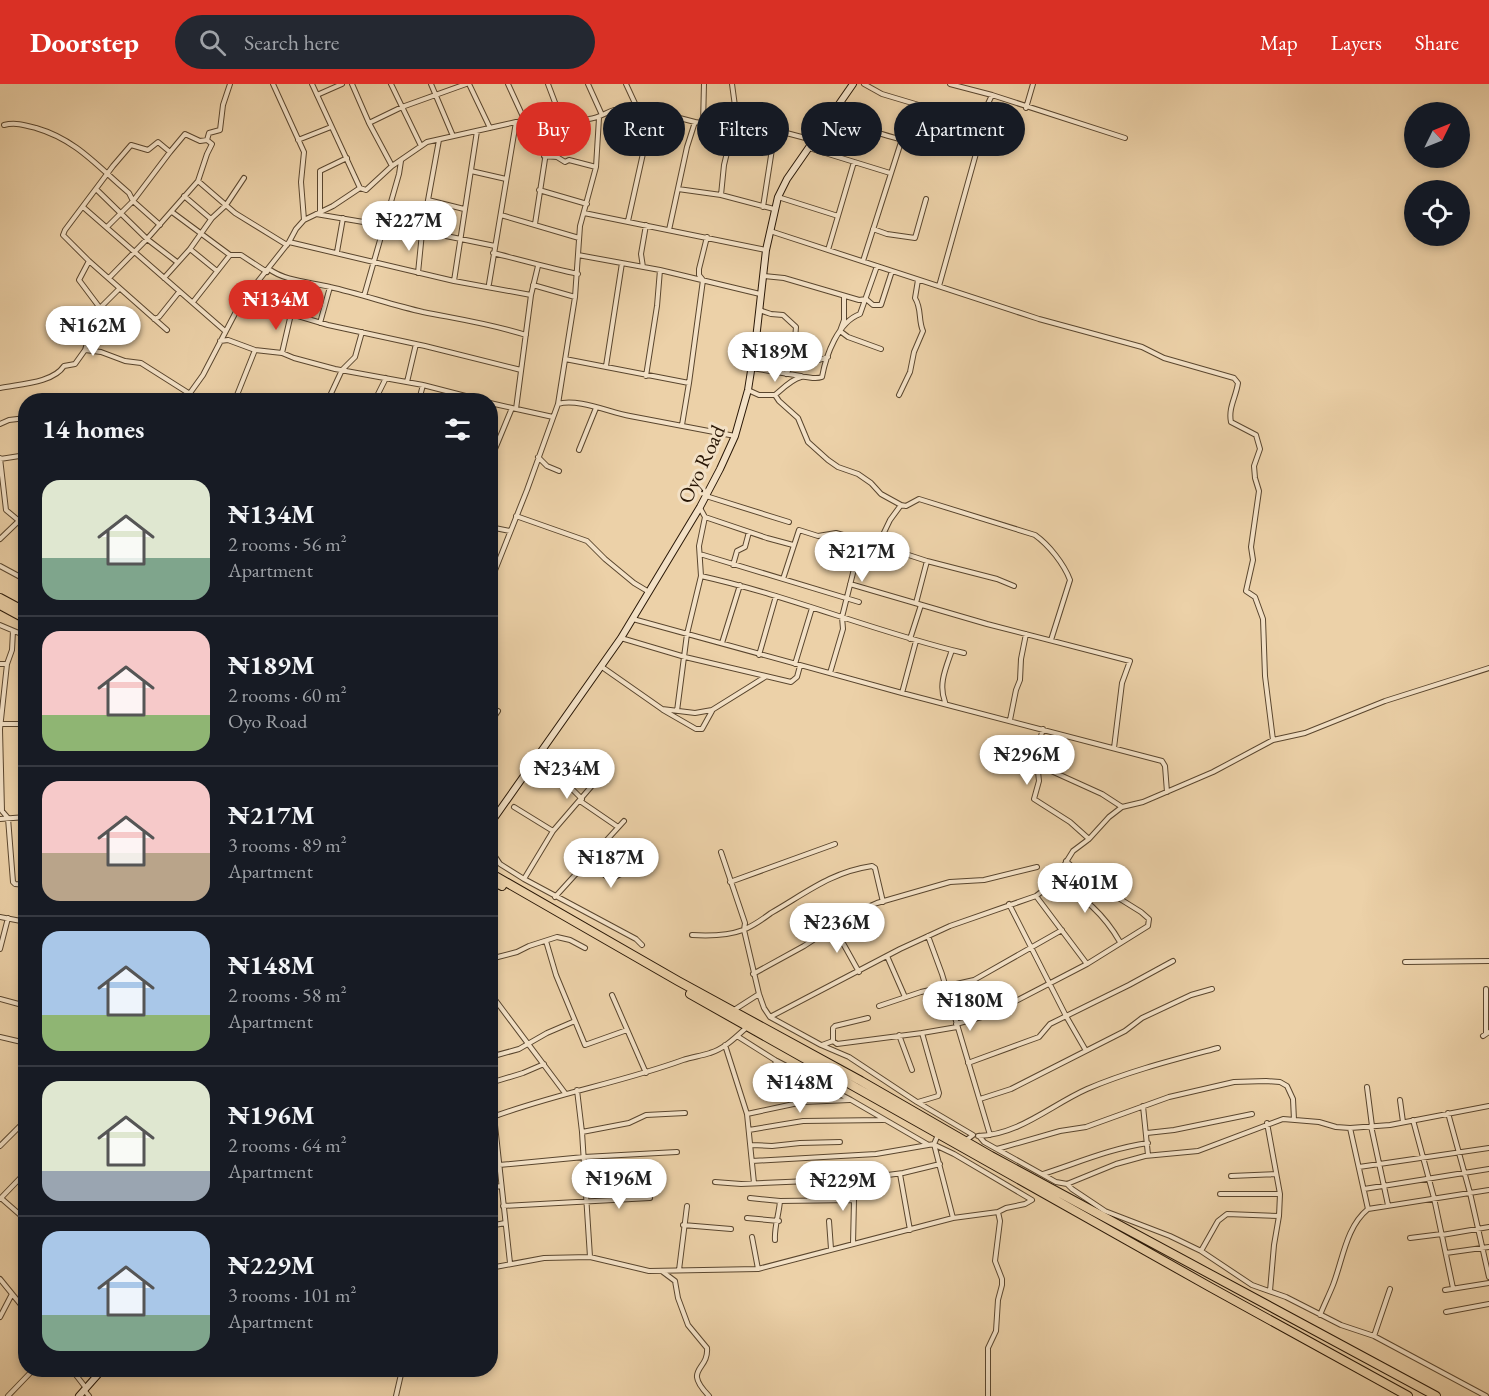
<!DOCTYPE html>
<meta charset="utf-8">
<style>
:root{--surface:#171b24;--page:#242831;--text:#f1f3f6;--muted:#9ea1a6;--line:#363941;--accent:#d93025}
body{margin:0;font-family:"EB Garamond",serif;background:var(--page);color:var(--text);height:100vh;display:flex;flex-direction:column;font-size:22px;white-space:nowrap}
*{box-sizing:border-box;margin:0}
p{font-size:20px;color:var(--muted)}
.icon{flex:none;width:33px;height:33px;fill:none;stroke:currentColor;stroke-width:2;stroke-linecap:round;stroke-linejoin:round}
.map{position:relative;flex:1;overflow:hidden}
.drawer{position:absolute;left:18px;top:309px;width:480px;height:984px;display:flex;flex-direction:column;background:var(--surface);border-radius:24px;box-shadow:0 3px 9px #0003}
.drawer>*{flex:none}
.top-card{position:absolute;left:516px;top:18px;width:570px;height:54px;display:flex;gap:12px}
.needle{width:39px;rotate:47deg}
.fabs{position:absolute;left:1404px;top:18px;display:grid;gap:12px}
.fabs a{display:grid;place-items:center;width:66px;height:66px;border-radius:50%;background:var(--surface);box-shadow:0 3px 9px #0003;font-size:30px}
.price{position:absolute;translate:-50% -51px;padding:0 14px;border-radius:21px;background:#fff;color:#222;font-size:20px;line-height:39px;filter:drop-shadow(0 2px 3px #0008)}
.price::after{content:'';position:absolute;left:50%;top:36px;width:18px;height:14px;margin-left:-9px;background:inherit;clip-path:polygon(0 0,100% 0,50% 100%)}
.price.on{background:var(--accent);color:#fff}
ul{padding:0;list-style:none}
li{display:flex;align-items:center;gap:18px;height:150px;padding:0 24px}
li+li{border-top:2px solid var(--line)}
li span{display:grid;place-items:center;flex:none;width:168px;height:120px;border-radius:18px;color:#555}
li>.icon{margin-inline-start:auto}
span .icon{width:72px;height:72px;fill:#fffc;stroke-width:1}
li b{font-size:26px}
h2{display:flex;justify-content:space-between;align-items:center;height:72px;padding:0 24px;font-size:26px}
.tag{padding:0 21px;border-radius:27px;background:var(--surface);box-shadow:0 3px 9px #0003;font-size:21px;line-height:54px}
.tag.on{background:var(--accent);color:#fff}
header{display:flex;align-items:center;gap:36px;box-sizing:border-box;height:84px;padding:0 30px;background:var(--accent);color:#fff}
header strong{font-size:28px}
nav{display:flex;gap:33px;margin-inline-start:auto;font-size:21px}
.search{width:420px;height:54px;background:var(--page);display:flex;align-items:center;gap:15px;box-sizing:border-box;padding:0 21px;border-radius:33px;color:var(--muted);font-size:22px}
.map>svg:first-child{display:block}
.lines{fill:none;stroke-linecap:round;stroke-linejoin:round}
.street-casing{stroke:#5a462e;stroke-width:6}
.secondary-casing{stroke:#291706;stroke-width:8}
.highway-casing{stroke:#291706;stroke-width:10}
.street{stroke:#f3e1c6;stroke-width:4}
.secondary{stroke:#f3e1c6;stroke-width:6}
.highway{stroke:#ecd1a8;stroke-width:8}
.labels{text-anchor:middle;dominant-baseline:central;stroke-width:6;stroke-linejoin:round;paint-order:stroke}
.street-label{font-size:21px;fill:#291706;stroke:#f3e1c6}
</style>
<header>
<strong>Doorstep</strong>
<div class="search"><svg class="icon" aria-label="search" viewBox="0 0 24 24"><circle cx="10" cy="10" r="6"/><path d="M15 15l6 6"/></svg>Search here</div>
<nav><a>Map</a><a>Layers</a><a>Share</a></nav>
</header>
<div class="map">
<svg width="1489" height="1312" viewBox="0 0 1489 1312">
<rect width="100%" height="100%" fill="#ecd1a8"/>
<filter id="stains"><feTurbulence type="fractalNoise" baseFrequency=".00333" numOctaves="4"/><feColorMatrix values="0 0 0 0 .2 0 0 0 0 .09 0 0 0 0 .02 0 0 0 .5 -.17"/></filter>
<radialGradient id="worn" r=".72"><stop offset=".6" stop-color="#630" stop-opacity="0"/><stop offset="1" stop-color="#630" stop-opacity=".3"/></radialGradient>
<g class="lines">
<defs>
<path id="street" d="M273 0 304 68 301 98 304 136
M312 0 360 104
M352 0 369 39 392 82
M391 0 421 62
M431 0 453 52
M469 0 490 44
M508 0 525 37
M548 0 562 37
M588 0 602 31
M626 0 639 28
M732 0 738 44
M864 0 882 10 979 39
M950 0 992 11 1125 54
M317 11 342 0
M1026 24 1033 0
M830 32C856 41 923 69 946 56L953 33
M369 39 402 23 466 0
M703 40 704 0
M4 41C15 38 25 41 36 44 77 56 98 83 129 109L133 117 107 143
M207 56 209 49 220 46 223 21 230 0
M298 56 331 43
M809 64 890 89
M544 72 557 73 565 78 569 76 596 83
M471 87 506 95
M198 97 235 129 287 161
M96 105 147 155 177 178
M678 105 721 111 774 125
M539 106 587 120
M721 111 724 81 733 44
M184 112 211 135
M778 113 838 132
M428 116 464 125
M83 123 225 247
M763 123 775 46
M320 127V87L347 74
M172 128 230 171
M584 129 766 166
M316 130 446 152 495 162
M501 131 579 154
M628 137 652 29
M535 140 551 36
M160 141 133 117 170 68
M873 145 887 150 915 154 926 115
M669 146 687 63 695 38
M770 147 1039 235 1142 263 1164 274 1234 294 1238 299C1236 313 1228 324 1231 338L1256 351 1260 365 1254 382 1255 394 1259 407 1251 463 1253 476 1246 507 1255 513 1263 535 1265 592 1273 656
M289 158 454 197 531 211
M190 165 217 187
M828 166 854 78
M337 168 343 134
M493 169C522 176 549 184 578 190
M578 171 660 186 760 210
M89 177 79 196 100 224
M863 177 902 55
M643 183 641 170 646 141
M269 185C285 197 310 198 330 203 361 210 392 221 423 228 458 235 492 240 526 251
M418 189 422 149 439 56
M764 192 784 194 859 216 866 215 873 221H881L892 187
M109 194 147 155 198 97 207 70 212 60 207 56
M164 194 190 165 212 134 226 121 244 94
M454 197 477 47
M489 200 516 38
M533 201 575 213
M939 202 977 66 979 39 992 11
M364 212 399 90 401 77
M844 212V236L840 247 848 253 881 265
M244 216 328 241 425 262 521 286
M193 218 230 171H241L267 188
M759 226 771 230 783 231 796 243 793 279 786 290
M154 235 159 233 179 208
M320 239 330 203
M167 246 89 177 63 151 65 146 113 82 131 61 148 66 158 58 170 68 185 50 200 57 207 56
M220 257 228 256 255 266 282 269 294 274 335 285 423 301 481 316
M85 266 101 268 125 277 141 279 190 310
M282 269 291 230
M565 275 689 299 682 341
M793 279 819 276 828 273
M606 282 622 179
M752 284 801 292
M646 292 657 222 660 186
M407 298 416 260
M689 299 703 196 699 191V185L707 153
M0 304C20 300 53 299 64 282L75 280 85 266 97 227 119 205
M748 306 759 311H775L779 317 798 334 808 358 828 376 838 383 858 390 871 399 881 410 901 421 906 422 919 415 1035 451C1049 461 1064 480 1070 496L1051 556
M775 311C782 305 792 295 801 293 808 292 814 296 822 293 826 271 838 238 860 230L877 182
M899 311 910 288 914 268 923 247C918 236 922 225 915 214L918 196
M185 316 203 291 240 220 289 158 296 145 304 136 333 122 360 104 366 106 392 82 427 58 516 38 589 35C599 34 605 29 614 26L668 31 695 38 733 44 775 46 813 56
M235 316 255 266
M328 316 342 286 355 273 362 248
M375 316 386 294
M419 316 423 301
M490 319 512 324
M558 320 575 213 580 142 596 83 599 34
M516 325 531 211 538 182
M0 340 9 336 26 334
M579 366 596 324
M538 373 547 382 559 387
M0 374 6 426 18 436 26 438
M0 375 26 371
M490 377 512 324 553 333
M706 412 789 438
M516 432 587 457 605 475 634 499 649 508
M705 433 767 454 793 461
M490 443 510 447
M0 455 26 430
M878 461 890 436 901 421
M700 470 859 518
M733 481 737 467 745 463 749 448
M0 482 26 496
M701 492C791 512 875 548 964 569
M783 495 799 446 818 452 836 449 878 461 927 477 997 495 1014 502
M490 499 527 406 558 320C577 314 609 328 630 332 665 339 700 345 735 352
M850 500 987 540 1130 577 1122 599 1114 664
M916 519 927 477
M633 535 902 609 1162 677 1165 682 1167 708
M0 541 26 552
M621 554 685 573 791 598 797 593 800 582
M910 555 921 521
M722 559 740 501
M759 571 776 512
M0 580H7L0 645 2 727 8 734 13 798 15 800 26 801
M7 580 12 566 13 547
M795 580 812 524
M602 583 662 625 695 629 712 626 765 593
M830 589 843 545 842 533 859 465 863 458
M902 609 916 557
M945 618C938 600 946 584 952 566
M663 626 696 645H702L712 627
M677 627 687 550 701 492 699 462 705 433 700 424
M1010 636 1016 606 1020 596 1021 575 1026 550
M490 639 498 627
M1 640H26
M1043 645 1036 669 1039 697 1034 715 1070 738 1089 755
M1038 681 1102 710 1122 723
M530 682 571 704 582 715
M580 717 618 743
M514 723 553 747
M0 735 26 733
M490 765 500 780 524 795 636 855 642 861
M721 768 745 839 744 846 759 910 764 924 770 933 821 961 849 973 917 1018 973 1051 965 1057
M591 772C597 781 602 794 613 794L644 778
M524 795 553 747 596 697
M1055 797C1083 811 1104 830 1120 858
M730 798 835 760
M1036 812 1087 880
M555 813 624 737
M1009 820 1066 932 1085 965
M0 833 26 838
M834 843 859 888
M692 851C709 852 727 852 743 846 753 842 763 835 771 829 806 809 831 788 872 782L875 784 883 818
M928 852 942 890 990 1051
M546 857 556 891 585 961 627 946
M490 859 491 858
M0 865 8 834
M887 872 905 913
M490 875 517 868 529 862 557 853 570 856 585 864
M1405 878 1489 877
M753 890 804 862 856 828 877 819 950 798 984 796 1037 783
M490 909 565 1009
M612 911 646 989
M0 915 26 922
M22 922 26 911
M879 922 921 908 974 896 1062 846
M734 926 759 910
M770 933 900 865 950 842 1036 812 1053 799 1073 767 1089 755 1109 733 1122 723 1143 718 1213 688 1273 656 1305 649 1385 617 1489 584
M956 940 989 931 1087 880 1148 842 1149 835 1141 828 1080 790 1066 777
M1486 949V905
M899 951 912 986
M737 952 775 976 851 1016 927 1060
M1483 952 1489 948
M0 953 26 959
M833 957V944L835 942 868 934
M725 961 747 1030 754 1099
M822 961 833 957 837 960 922 949 957 943
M490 973 519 965 547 949 575 937
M968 979 1039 953 1050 940 1129 901 1173 877
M759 995 777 992 778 989 775 976
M490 999 523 989 544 980
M1367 1003 1372 1042
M577 1006 582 1048 590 1173
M980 1015 1011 1005 1125 947 1142 934 1191 911 1212 905
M1400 1016 1403 1038
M918 1018 938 1012 939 1009 922 949
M1143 1022 1148 1071
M1448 1029 1470 1109 1489 1193
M747 1030 803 1018 850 1016
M494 1032 510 1179
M490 1034C553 1010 620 999 683 976 692 973 701 972 710 969 724 965 736 953 747 943
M1413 1036 1434 1114 1453 1204
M1267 1039 1280 1110 1279 1132 1274 1161 1270 1207
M1371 1042 1388 1121
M1350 1044 1368 1125
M749 1046 803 1037 883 1036
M582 1048 629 1039 646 1031 685 1029
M1147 1049 1174 1046 1252 1030
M938 1051 934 1060 953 1134
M978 1052C1019 1051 1051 1021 1087 1005 1129 987 1173 976 1218 964
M979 1052 984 1058 1056 1098 1067 1100 1116 1080 1145 1072 1198 1067 1283 1035 1319 1038 1336 1043 1350 1044 1390 1041 1489 1022
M751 1061 772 1062 800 1059 840 1058
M0 1062 26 1036
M997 1065 1060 1047 1086 1043 1169 1013 1234 998 1266 997 1280 998 1287 1002 1293 1015 1294 1036
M752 1077 876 1070 934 1060
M499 1081 584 1073 677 1068
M1359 1083 1489 1064
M900 1090 910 1146
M1043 1090C1077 1079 1112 1064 1148 1059
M1231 1092 1276 1090
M852 1095 854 1116 853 1160
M715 1098 741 1100 857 1095 903 1089 940 1080
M1067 1100 1072 1105 1105 1127 1170 1152 1201 1167 1252 1201 1286 1213 1341 1241 1374 1252 1486 1312
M490 1104 501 1102
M1364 1105 1489 1085
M1220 1110H1280
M750 1114 780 1117 854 1116
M0 1115 26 1088
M2 1115 26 1136
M503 1122 650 1114
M747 1134 779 1137
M829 1137 831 1165
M683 1141 731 1145
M490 1142 505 1139
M1442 1151 1489 1143
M752 1153 758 1185
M1410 1154 1442 1150
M775 1156C774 1144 779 1130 780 1117
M1201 1167 1218 1137 1227 1130 1279 1132
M1446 1169 1489 1163
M490 1184 544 1174 590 1173 649 1187 758 1185 953 1134 998 1128 1006 1124 1025 1120 1032 1116 954 1070 935 1061
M679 1186 687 1122
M663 1188 675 1197 678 1214 688 1241 707 1264C709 1287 682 1284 709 1312
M0 1195 26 1227
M1445 1206 1489 1199
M1446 1228 1489 1220
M1320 1231C1324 1221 1329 1211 1333 1201 1343 1175 1346 1143 1368 1125L1489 1106
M0 1233 12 1210
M1374 1252 1390 1205
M72 1286 86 1304
M84 1306 89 1312
M8 1312 33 1286
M396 1312 402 1286
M988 1312V1264L996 1247 998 1216 1002 1201V1195L995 1177 1000 1137 998 1128"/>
<path id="secondary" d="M490 740 621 554 700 423 720 385 735 352 748 306 756 255 766 166 778 113 787 95 853 0
M79 1312 102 1286"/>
<path id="highway" d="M0 514 26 528
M0 521 26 535
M490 789 678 897 861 997 991 1072 1436 1312
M490 796 502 802
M690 910 1210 1203 1408 1312"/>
</defs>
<use href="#street" class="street-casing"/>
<use href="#secondary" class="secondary-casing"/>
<use href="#highway" class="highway-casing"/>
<use href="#street" class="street"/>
<use href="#secondary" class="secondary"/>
<use href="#highway" class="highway"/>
</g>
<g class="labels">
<g class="street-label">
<text transform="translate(701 380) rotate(-65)">Oyo Road</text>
</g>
</g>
<rect width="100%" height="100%" filter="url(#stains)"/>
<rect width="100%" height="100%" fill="url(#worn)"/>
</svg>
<div class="fabs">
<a><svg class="needle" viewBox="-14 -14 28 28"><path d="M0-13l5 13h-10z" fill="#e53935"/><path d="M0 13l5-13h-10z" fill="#9ea1a6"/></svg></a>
<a><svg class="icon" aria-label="locate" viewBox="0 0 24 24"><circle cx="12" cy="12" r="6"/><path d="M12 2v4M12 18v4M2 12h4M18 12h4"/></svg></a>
</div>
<b class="price" style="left:409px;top:168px">₦227M</b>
<b class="price on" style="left:276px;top:247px">₦134M</b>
<b class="price" style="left:93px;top:273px">₦162M</b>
<b class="price" style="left:775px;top:299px">₦189M</b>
<b class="price" style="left:862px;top:499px">₦217M</b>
<b class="price" style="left:1027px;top:702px">₦296M</b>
<b class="price" style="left:567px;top:716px">₦234M</b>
<b class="price" style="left:611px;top:805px">₦187M</b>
<b class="price" style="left:1085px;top:830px">₦401M</b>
<b class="price" style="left:837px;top:870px">₦236M</b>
<b class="price" style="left:970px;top:948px">₦180M</b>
<b class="price" style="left:800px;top:1030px">₦148M</b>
<b class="price" style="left:619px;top:1126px">₦196M</b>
<b class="price" style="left:843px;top:1128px">₦229M</b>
<div class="top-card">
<a class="tag on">Buy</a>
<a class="tag">Rent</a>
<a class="tag">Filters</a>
<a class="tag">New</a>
<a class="tag">Apartment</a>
</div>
<section class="drawer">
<h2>14 homes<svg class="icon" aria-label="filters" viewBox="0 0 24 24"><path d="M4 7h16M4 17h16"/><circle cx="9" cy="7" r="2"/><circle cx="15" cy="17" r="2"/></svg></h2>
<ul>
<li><span style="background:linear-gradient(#dfe7d0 65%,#7fa58c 0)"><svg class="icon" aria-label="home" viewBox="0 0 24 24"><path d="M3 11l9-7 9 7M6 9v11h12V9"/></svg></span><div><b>₦134M</b><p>2 rooms · 56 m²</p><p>Apartment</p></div></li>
<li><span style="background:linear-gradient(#f6c9c9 70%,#8fb573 0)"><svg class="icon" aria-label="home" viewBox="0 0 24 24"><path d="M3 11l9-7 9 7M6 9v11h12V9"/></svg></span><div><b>₦189M</b><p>2 rooms · 60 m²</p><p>Oyo Road</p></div></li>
<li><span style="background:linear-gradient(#f6c9c9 60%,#b9a48a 0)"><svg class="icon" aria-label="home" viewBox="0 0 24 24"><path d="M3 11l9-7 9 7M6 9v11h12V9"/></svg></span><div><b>₦217M</b><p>3 rooms · 89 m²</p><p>Apartment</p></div></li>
<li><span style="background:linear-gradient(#a9c7e8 70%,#8fb573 0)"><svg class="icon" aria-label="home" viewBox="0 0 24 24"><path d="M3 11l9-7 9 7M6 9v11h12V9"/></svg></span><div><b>₦148M</b><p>2 rooms · 58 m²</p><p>Apartment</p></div></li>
<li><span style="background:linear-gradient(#dfe7d0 75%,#9aa5b1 0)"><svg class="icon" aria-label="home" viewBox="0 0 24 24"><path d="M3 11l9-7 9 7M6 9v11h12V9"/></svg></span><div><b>₦196M</b><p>2 rooms · 64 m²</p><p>Apartment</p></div></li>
<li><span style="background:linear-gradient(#a9c7e8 70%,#7fa58c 0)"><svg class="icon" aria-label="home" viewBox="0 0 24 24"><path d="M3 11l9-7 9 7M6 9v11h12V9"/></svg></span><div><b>₦229M</b><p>3 rooms · 101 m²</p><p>Apartment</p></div></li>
</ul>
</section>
</div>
